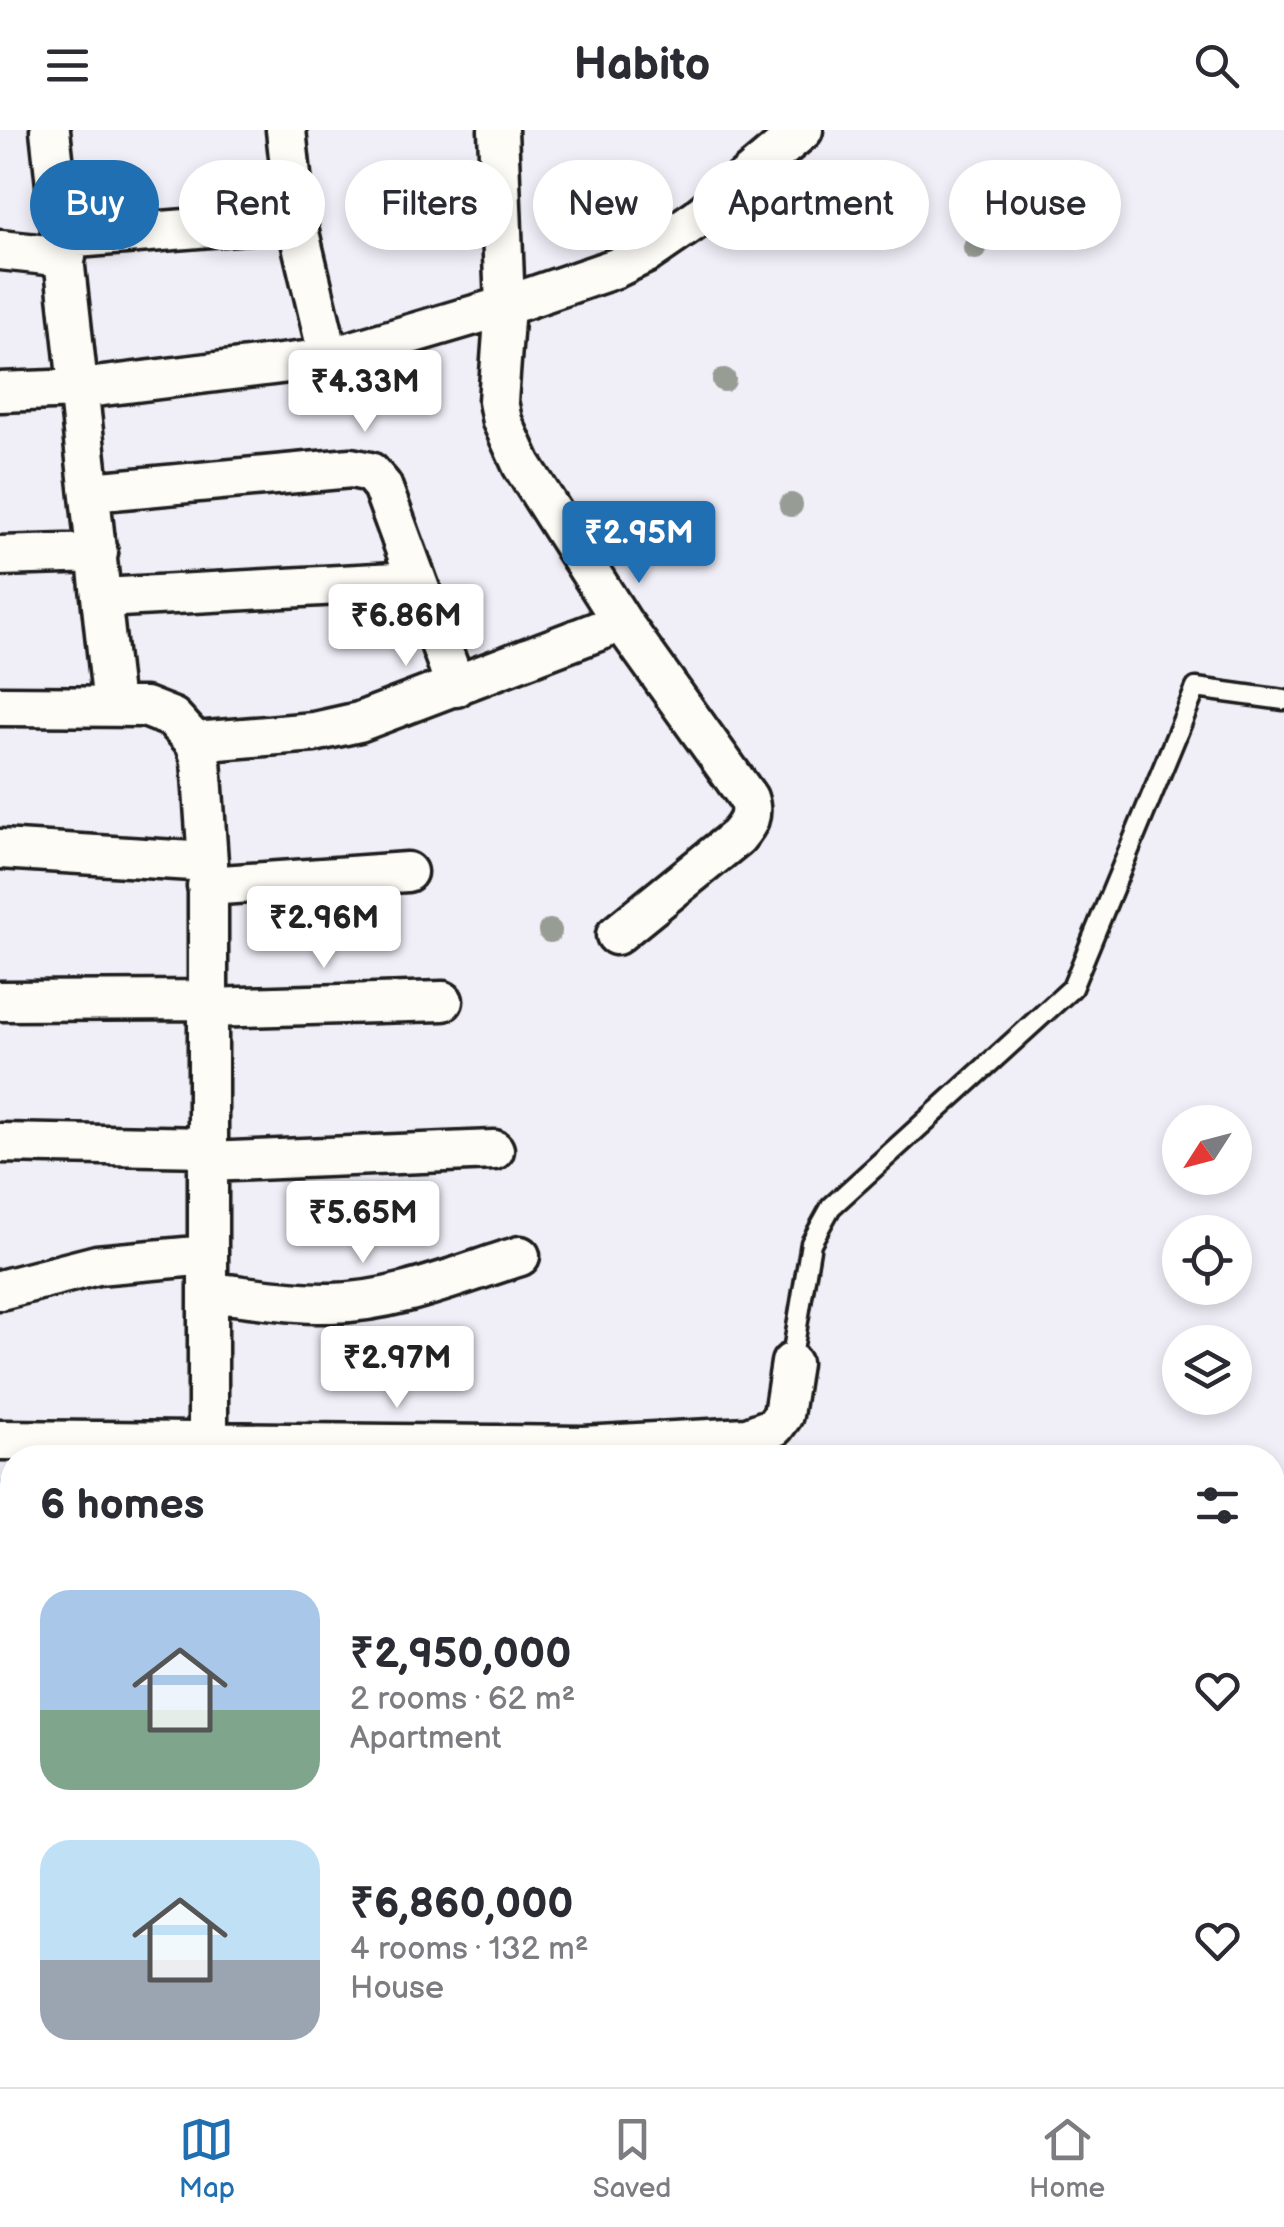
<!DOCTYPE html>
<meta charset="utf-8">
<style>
:root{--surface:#fff;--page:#f2f2f3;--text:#2b2b33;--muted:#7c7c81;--line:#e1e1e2;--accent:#1f6fb2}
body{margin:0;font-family:"Balsamiq Sans",sans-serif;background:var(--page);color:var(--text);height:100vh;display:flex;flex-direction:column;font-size:38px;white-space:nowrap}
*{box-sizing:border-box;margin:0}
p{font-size:32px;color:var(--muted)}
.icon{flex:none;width:55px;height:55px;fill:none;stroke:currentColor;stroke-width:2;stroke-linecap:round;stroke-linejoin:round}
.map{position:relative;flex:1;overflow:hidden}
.sheet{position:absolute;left:0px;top:1315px;width:1285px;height:642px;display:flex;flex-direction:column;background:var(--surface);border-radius:40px 40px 0 0;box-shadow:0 5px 15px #0003}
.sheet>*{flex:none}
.banner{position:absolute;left:30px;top:30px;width:1225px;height:90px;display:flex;gap:20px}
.needle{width:65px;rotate:234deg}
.tools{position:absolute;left:1162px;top:975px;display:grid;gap:20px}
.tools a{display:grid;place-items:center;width:90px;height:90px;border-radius:50%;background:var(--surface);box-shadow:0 5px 15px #0003;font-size:50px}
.price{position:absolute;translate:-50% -85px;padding:0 22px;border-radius:10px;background:#fff;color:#222;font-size:32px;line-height:65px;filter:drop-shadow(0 2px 5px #0008)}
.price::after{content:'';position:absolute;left:50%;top:60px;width:30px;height:22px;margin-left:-15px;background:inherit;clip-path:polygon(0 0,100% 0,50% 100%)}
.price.on{background:var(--accent);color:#fff}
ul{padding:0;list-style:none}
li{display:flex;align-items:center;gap:30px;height:250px;padding:0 40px}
li span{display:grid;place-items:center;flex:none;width:280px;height:200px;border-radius:30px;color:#555}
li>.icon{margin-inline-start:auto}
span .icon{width:120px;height:120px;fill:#fffc;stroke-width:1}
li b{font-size:42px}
h2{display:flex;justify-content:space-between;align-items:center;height:120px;padding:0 40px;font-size:42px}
.chip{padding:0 35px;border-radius:45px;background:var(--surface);box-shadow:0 5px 15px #0003;font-size:35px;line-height:90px}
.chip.on{background:var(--accent);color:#fff}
header{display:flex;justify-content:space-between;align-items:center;height:130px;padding:0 40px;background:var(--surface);font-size:45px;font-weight:700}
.tab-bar{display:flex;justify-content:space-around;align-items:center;height:140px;border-top:2px solid var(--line);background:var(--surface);font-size:28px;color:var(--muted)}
.tab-bar a{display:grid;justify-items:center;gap:5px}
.tab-bar .on{color:var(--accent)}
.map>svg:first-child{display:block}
.built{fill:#e7e5f7}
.green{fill:#c3eaa5;stroke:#708360;stroke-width:2.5}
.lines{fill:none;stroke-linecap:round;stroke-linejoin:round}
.river{stroke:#9acaf6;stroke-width:62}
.lane-casing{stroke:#1c1c1c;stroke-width:25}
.street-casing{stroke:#1c1c1c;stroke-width:45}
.lane{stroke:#fdfcf7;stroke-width:18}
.street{stroke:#fdfcf7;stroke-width:38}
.rail-casing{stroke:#1c1c1c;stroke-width:11}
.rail{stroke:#fdfcf7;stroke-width:8;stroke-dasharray:22;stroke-linecap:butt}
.tree{fill:#979d95}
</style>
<header><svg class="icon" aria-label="menu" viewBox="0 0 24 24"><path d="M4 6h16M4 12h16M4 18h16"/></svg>Habito<svg class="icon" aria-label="search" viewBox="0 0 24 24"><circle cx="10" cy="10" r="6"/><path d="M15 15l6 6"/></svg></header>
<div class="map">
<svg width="1284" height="1957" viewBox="0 0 1284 1957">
<rect width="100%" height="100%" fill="#f0eef7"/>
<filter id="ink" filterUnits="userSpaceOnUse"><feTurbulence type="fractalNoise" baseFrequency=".01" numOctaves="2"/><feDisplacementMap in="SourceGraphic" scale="20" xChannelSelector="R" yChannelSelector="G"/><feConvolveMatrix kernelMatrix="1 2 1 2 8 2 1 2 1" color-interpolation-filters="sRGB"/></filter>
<g filter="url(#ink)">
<path class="built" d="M0 1477H12V1945H1127L1116 1957H0Z
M1272 1724 1284 1733V1771L1273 1783Z"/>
<path class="green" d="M839 1945H972L964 1957H853Z"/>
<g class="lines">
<path class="river" d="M0 1382H12
M1272 1486 1284 1494"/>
<defs>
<path id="lane" d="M791 1233 811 1113 831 1077 1072 858 1196 558 1284 570
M0 1841 12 1849
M115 1945 128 1957
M671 1957 681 1945"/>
<path id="street" d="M50 0 113 576
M286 0 296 90 329 228
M498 0 505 176 498 271 502 291 522 335 622 492 748 668C754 686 748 694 737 707L616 805
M64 109 296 90
M0 120 66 127
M0 262 79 259 329 228 505 176 616 138 647 123 698 88 803 0
M91 362 351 338 370 342 382 356 456 557
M0 426 98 423
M102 468 414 451
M0 576 145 577 173 588 195 612 201 630 208 732V1312
M195 612 314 602 359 592 622 492
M0 719 208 732
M207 756 407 742
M0 871 208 870
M208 878 443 871
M0 1013 208 1017
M208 1032 494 1020
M0 1160 97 1135 208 1125
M208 1162C248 1166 291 1174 332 1173 396 1172 459 1145 520 1126
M0 1310 583 1316 747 1307 774 1297 783 1285 791 1233"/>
</defs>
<use href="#lane" class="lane-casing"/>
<use href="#street" class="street-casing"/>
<use href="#lane" class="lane"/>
<use href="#street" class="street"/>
<defs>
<path id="rail" d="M1272 1913 1284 1899
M1235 1957 1245 1945
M1278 1957 1284 1950"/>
</defs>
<use href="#rail" class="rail-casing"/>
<use href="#rail" class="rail"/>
</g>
<g class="tree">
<circle cx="975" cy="118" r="12"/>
<circle cx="724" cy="250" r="12"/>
<circle cx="791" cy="375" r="12"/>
<circle cx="550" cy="801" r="12"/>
</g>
</g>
</svg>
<div class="tools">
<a><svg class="needle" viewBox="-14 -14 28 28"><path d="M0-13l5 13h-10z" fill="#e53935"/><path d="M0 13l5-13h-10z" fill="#7c7c81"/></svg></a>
<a><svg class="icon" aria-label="locate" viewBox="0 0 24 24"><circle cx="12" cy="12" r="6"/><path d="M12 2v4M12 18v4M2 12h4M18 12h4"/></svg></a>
<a><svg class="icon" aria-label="layers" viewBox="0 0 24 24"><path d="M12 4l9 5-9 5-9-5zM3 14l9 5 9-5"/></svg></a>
</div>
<b class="price" style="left:365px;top:305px">₹4.33M</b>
<b class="price on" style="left:639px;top:456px">₹2.95M</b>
<b class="price" style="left:406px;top:539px">₹6.86M</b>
<b class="price" style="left:324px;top:841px">₹2.96M</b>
<b class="price" style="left:363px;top:1136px">₹5.65M</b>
<b class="price" style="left:397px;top:1281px">₹2.97M</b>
<div class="banner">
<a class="chip on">Buy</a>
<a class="chip">Rent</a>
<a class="chip">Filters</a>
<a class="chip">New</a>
<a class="chip">Apartment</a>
<a class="chip">House</a>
</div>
<section class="sheet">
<h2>6 homes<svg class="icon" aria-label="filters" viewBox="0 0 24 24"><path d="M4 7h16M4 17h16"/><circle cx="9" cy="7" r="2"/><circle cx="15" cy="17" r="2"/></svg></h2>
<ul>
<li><span style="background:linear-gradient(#a9c7e8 60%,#7fa58c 0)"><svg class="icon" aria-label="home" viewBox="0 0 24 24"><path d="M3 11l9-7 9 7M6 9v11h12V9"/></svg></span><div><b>₹2,950,000</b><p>2 rooms · 62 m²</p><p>Apartment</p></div><svg class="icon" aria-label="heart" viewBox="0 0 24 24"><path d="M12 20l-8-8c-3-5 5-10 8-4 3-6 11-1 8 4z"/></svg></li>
<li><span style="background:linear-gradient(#bfe0f5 60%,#9aa5b1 0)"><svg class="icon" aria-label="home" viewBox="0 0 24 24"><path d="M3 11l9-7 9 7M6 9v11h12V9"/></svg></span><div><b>₹6,860,000</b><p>4 rooms · 132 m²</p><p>House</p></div><svg class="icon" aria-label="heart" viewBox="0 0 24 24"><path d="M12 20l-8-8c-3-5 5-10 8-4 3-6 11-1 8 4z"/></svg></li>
</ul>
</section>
</div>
<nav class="tab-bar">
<a class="on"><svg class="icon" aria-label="map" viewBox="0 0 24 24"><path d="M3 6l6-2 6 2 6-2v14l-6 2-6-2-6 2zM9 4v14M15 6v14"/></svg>Map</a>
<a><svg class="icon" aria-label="saved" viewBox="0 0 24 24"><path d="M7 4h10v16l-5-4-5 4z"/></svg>Saved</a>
<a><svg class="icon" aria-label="home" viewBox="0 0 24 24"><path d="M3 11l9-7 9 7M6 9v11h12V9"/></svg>Home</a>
</nav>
